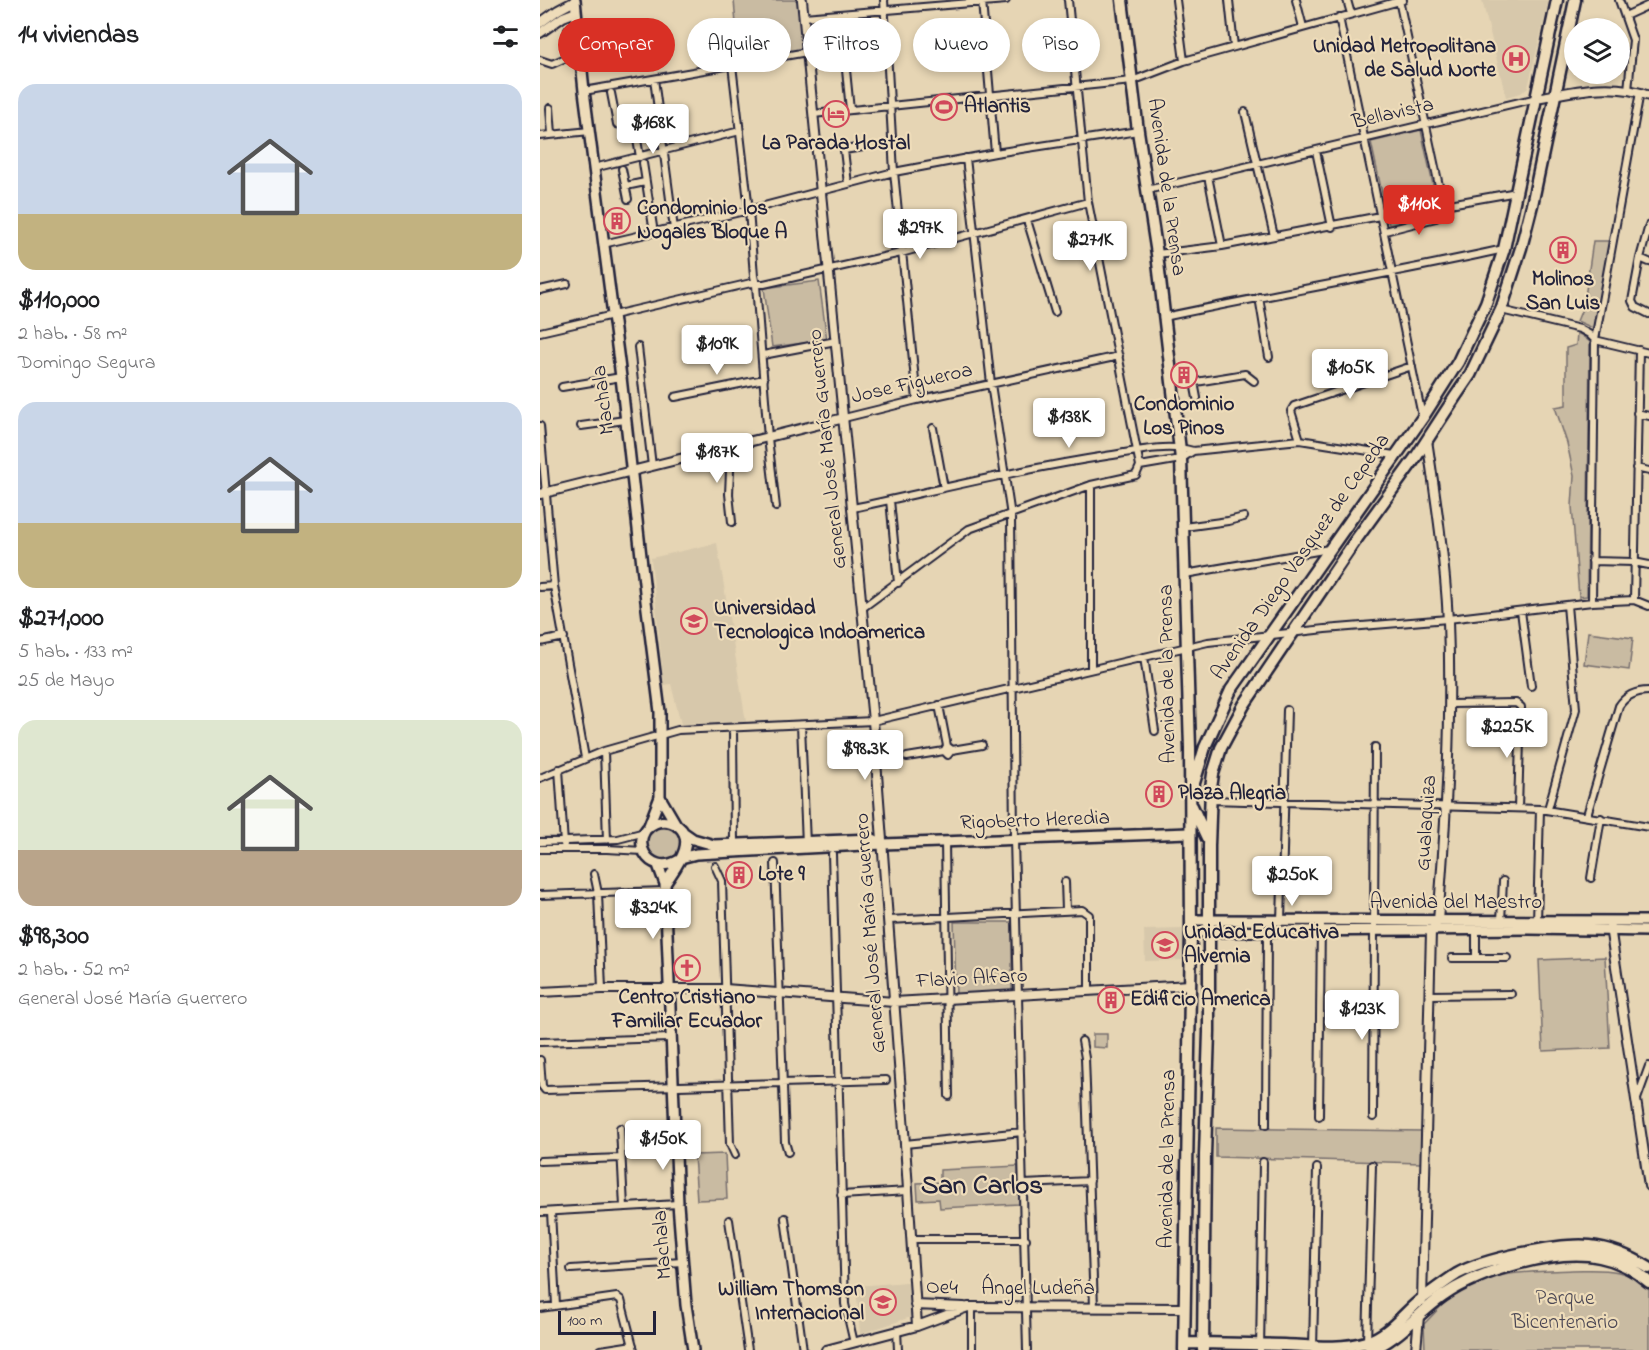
<!DOCTYPE html>
<html lang="es">
<meta charset="utf-8">
<style>
:root{--surface:#fff;--page:#f2f2f2;--text:#202124;--muted:#757577;--accent:#d93025}
body{margin:0;font-family:"Indie Flower",sans-serif;background:var(--page);color:var(--text);height:100vh;display:flex;flex-direction:column;font-size:22px;white-space:nowrap}
*{box-sizing:border-box;margin:0}
p{font-size:20px;color:var(--muted)}
.icon{flex:none;width:33px;height:33px;fill:none;stroke:currentColor;stroke-width:2;stroke-linecap:round;stroke-linejoin:round}
.map{position:relative;flex:1;overflow:hidden}
.details{display:flex;flex-direction:column;background:var(--surface);width:540px}
.details>*{flex:none}
.guide{position:absolute;left:18px;top:18px;width:570px;height:54px;display:flex;gap:12px}
.tools{position:absolute;left:1024px;top:18px;display:grid;gap:12px}
.tools a{display:grid;place-items:center;width:66px;height:66px;border-radius:50%;background:var(--surface);box-shadow:0 3px 9px #0003;font-size:30px}
.scale{position:absolute;left:18px;bottom:15px;width:98px;box-sizing:border-box;padding-left:6px;border:3px solid #22223b;border-top:0;font-size:16px;line-height:21px;white-space:nowrap;color:#22223b;-webkit-text-stroke:4px #eedcb9;paint-order:stroke}
.price{position:absolute;translate:-50% -51px;padding:0 14px;border-radius:6px;background:#fff;color:#222;font-size:20px;line-height:39px;filter:drop-shadow(0 2px 3px #0008)}
.price::after{content:'';position:absolute;left:50%;top:36px;width:18px;height:14px;margin-left:-9px;background:inherit;clip-path:polygon(0 0,100% 0,50% 100%)}
.price.on{background:var(--accent);color:#fff}
ul{padding:0;list-style:none}
li{display:grid;align-content:center;gap:12px;height:318px;padding:0 18px}
li span{display:grid;place-items:center;height:186px;border-radius:18px;color:#555}
li>.icon{margin-inline-start:auto}
span .icon{width:108px;height:108px;fill:#fffc;stroke-width:1}
li b{font-size:26px}
h2{display:flex;justify-content:space-between;align-items:center;height:72px;padding:0 18px;font-size:26px}
.chip{padding:0 21px;border-radius:27px;background:var(--surface);box-shadow:0 3px 9px #0003;font-size:21px;line-height:54px}
.chip.on{background:var(--accent);color:#fff}
main{display:flex;flex:1;min-height:0}
.map>svg:first-child{display:block}
.built{fill:#d7c8ab}
.green{fill:#c9bba2;stroke:#766e6e;stroke-width:1.5}
.lines{fill:none;stroke-linecap:round;stroke-linejoin:round}
.minor-tunnel{stroke:#bfb19c;stroke-width:6;stroke-dasharray:6 3;stroke-linecap:butt}
.minor-casing{stroke:#22223b;stroke-width:10}
.tertiary-casing{stroke:#22223b;stroke-width:12}
.secondary-casing{stroke:#22223b;stroke-width:14}
.primary-casing{stroke:#22223b;stroke-width:15}
.minor{stroke:#eedcb9;stroke-width:6}
.tertiary{stroke:#eedcb9;stroke-width:8}
.secondary{stroke:#eedcb9;stroke-width:9}
.primary{stroke:#eedcb9;stroke-width:10}
.labels{text-anchor:middle;dominant-baseline:central;stroke-width:4.5;stroke-linejoin:round;paint-order:stroke}
.poi-label{font-size:21px;font-weight:bold;fill:#22223b;stroke:#eedcb9;text-anchor:start}
.street-label{font-size:21px;fill:#22223b;stroke:#eedcb9}
.park-label{font-size:21px;fill:#4c4855;stroke:#eedcb9}
.district-label{font-size:27px;font-weight:bold;fill:#22223b;stroke:#eedcb9}
</style>
<main>
<section class="details">
<h2>14 viviendas<svg class="icon" aria-label="filters" viewBox="0 0 24 24"><path d="M4 7h16M4 17h16"/><circle cx="9" cy="7" r="2"/><circle cx="15" cy="17" r="2"/></svg></h2>
<ul>
<li><span style="background:linear-gradient(#c9d6e8 70%,#c2b280 0)"><svg class="icon" aria-label="home" viewBox="0 0 24 24"><path d="M3 11l9-7 9 7M6 9v11h12V9"/></svg></span><div><b>$110,000</b><p>2 hab. · 58 m²</p><p>Domingo Segura</p></div></li>
<li><span style="background:linear-gradient(#c9d6e8 65%,#c2b280 0)"><svg class="icon" aria-label="home" viewBox="0 0 24 24"><path d="M3 11l9-7 9 7M6 9v11h12V9"/></svg></span><div><b>$271,000</b><p>5 hab. · 133 m²</p><p>25 de Mayo</p></div></li>
<li><span style="background:linear-gradient(#dfe7d0 70%,#b9a48a 0)"><svg class="icon" aria-label="home" viewBox="0 0 24 24"><path d="M3 11l9-7 9 7M6 9v11h12V9"/></svg></span><div><b>$98,300</b><p>2 hab. · 52 m²</p><p>General José María Guerrero</p></div></li>
</ul>
</section>
<div class="map">
<svg width="1109" height="1350" viewBox="0 0 1109 1350">
<rect width="100%" height="100%" fill="#e6d5b4"/>
<filter id="ink" filterUnits="userSpaceOnUse"><feTurbulence type="fractalNoise" baseFrequency=".0167" numOctaves="2"/><feDisplacementMap in="SourceGraphic" scale="12" xChannelSelector="R" yChannelSelector="G"/><feConvolveMatrix kernelMatrix="1 2 1 2 8 2 1 2 1" color-interpolation-filters="sRGB"/></filter>
<g filter="url(#ink)">
<path class="built" d="M942 0H1009L988 87 981 93 966 97Z
M177 543 206 722 141 724 131 684 124 685 111 558Z
M644 929 645 960 605 961 604 930Z
M368 1282 371 1317 320 1334 316 1286Z"/>
<path class="green" d="M194 0H260L263 50 199 60Z
M881 130 899 212 849 225 831 142Z
M1053 241H1074L1055 329 1037 321 1044 304Z
M279 281 287 340 232 347 224 288Z
M1037 333 1041 335 1050 342 1047 596 1039 597 1032 506 1034 476 1027 443 1015 407 1026 405V348L1036 345Z
M1048 632 1093 638 1089 670 1044 664Z
M125 824 137 828 143 839 138 857 121 863 106 851C105 835 110 829 125 824Z
M414 922H472V992L416 994Z
M1065 957 1070 1048 1003 1051 999 960Z
M553 1034H567V1048L553 1047Z
M676 1128 882 1131 881 1163 676 1157Z
M185 1154 187 1199 157 1200 154 1155Z
M478 1166 479 1204 400 1208 399 1199 378 1200 377 1183 400 1182V1170Z
M1032 1270C1061 1270 1088 1266 1109 1290V1350H885L884 1324C893 1315 903 1303 914 1295 948 1270 992 1272 1032 1270Z"/>
<g class="lines">
<path class="minor-tunnel" d="M640 384 650 383"/>
<defs>
<path id="minor" d="M344 0 354 172 377 400
M528 0 548 202 600 466
M636 0 644 61
M689 0 694 47
M756 0 763 27
M807 0 811 14
M1079 0 1093 40 1088 90
M442 1 455 153
M1085 16 1109 5
M264 17 466 0
M799 17 882 416
M303 40 310 110
M0 60 12 64 30 56 28 30
M192 65 209 210 214 276 216 285 228 438 236 507
M114 79 134 229
M44 91 267 52
M71 93 77 124 95 128 100 157
M10 108 12 134
M705 112 734 236
M273 114 592 81 644 61 863 0
M0 136 50 131
M776 151 792 227
M426 158 451 384 471 516 474 839 487 1350
M103 163 114 233
M54 168 200 131
M82 169 88 199
M668 176 682 246
M308 184 304 150 323 147
M86 186 105 182
M607 190 997 98
M904 205 977 192
M487 220 515 312
M1109 225 1100 258 1092 301 1095 307 1109 314
M845 231 896 218 904 209 859 0
M63 244 209 210 354 172 455 153 598 131
M617 254 682 246 840 216
M1100 258 1109 262
M0 290 27 284
M719 297 729 357
M961 310 1040 329 1049 334 1055 340 1109 353
M624 317C737 293 851 274 964 249
M0 332 211 283 224 284 361 253 548 202
M98 347 112 466
M223 355 296 341
M654 382 657 398
M650 383 705 374 714 381
M22 387 81 377
M135 397 224 379
M1097 413 1109 416
M304 418 377 400 579 356
M0 426 14 586 45 758
M41 426 85 420
M393 428 404 488
M760 440 751 411 754 406 872 366
M191 447 189 494 192 522
M600 466 641 459 653 451
M1096 468 1109 471
M551 485V668
M350 500 358 583
M313 508C397 490 481 469 566 456 593 452 626 443 653 451L760 440 854 455
M644 527 688 521 704 517
M1052 561 1094 562 1109 565
M645 574 789 549
M0 587 14 586
M1094 600 1099 350
M1052 602 1055 340 1100 92
M321 609 429 529 551 485 596 475 600 466
M981 611 991 686
M0 642 24 637
M604 657 615 731
M910 704 976 703 981 707 978 808
M399 705 407 746 412 750 408 755 404 751 407 746
M261 725 266 844
M193 728 194 844
M412 750 442 745
M64 751 67 840
M367 757 404 751
M19 769 24 844
M0 778 64 751 138 730 333 721 668 642 785 629 908 619 1052 602 1094 600 1109 606
M670 800 1000 809 1109 827
M1008 809 1036 709 1027 605
M1047 815 1079 706C1086 695 1096 691 1109 691
M0 842 78 839 105 832
M405 842 409 1096
M0 849H67L103 851
M292 854 305 1304 314 1343
M235 863 245 1142 248 1152
M175 866 182 881 190 1144 195 1155
M54 874 58 893 62 989
M1051 878 1061 818
M525 882 526 910
M0 895 125 891
M349 920 542 910 549 915V991
M741 921 747 710
M961 921 963 881
M997 922 1000 809
M936 931V958
M912 958H967
M890 995 971 994
M542 1041 545 1058 554 1307
M0 1042 130 1038
M0 1060 2 1086 5 1090 346 1080
M1097 1099 1109 1066
M779 1116 781 920
M833 1117 835 747
M726 1125 727 932
M80 1128 84 1207
M365 1144 482 1132
M0 1161 81 1158
M484 1184 550 1181
M301 1195 368 1191
M0 1212 138 1204
M11 1212 16 1305
M245 1218 263 1350
M189 1220 208 1350
M371 1239H486
M31 1269 142 1262
M432 1307V1350
M0 1308 77 1297 81 1300 94 1350
M357 1331 358 1350
M827 1342 832 1165
M773 1349 777 1168
M61 1350 93 1345
M720 1350 723 1162"/>
<path id="tertiary" d="M262 0 333 721 365 1144 377 1326
M0 23 18 10 35 1
M0 33 23 17 36 12
M997 98C1034 91 1073 81 1109 96
M0 494 304 418
M1070 927 1109 1186
M0 992 62 989H185L354 1002 650 985
M882 1301 891 931 898 921C906 821 912 721 908 621 905 560 896 500 887 440
M375 1305 424 1307
M286 1350 377 1326 428 1307 644 1308
M876 1350 879 1316"/>
<path id="secondary" d="M35 0 44 91 81 377 106 601 120 712V797L108 828
M120 797 137 826
M143 832 153 839 174 845 333 839 343 844
M141 858 156 854 343 844 649 833
M118 865 125 884 138 1204 146 1305 153 1350
M125 884C134 869 158 842 138 826 132 822 123 820 115 823 87 835 107 879 139 860
M651 920 1109 921
M651 932 990 929 1109 931"/>
<path id="primary" d="M582 0 598 131 617 254 641 459 650 748 651 932 644 1350
M654 783 665 747 691 690 883 417 918 362 946 303 964 249 1017 0
M652 806 667 838
M644 1343C677 1343 711 1344 744 1345 771 1346 800 1350 826 1342 850 1335 864 1312 883 1298 894 1290 906 1281 917 1274 944 1259 1019 1243 1050 1246 1071 1248 1091 1257 1109 1268
M663 1350 665 1155 669 1032V846L671 788 673 774 681 748 704 705 815 541 876 457 915 397 930 375 961 310 981 248 992 205 1035 0
M830 1350C859 1339 878 1313 903 1296 939 1271 1016 1247 1060 1257 1079 1261 1095 1270 1109 1282"/>
</defs>
<use href="#minor" class="minor-casing"/>
<use href="#tertiary" class="tertiary-casing"/>
<use href="#secondary" class="secondary-casing"/>
<use href="#primary" class="primary-casing"/>
<use href="#minor" class="minor"/>
<use href="#tertiary" class="tertiary"/>
<use href="#secondary" class="secondary"/>
<use href="#primary" class="primary"/>
</g>
</g>
<defs>
<symbol id="hospital-ring" viewBox="-11 -11 22 22"><circle r="9.5" fill="#eedcb9" stroke="#d1495b" stroke-width="1.5"/><path d="M-5-5h3v3.5h4V-5h3V5h-3V1.5h-4V5h-3Z" fill="#d1495b"/></symbol>
<symbol id="stadium-ring" viewBox="-11 -11 22 22"><circle r="9.5" fill="#eedcb9" stroke="#d1495b" stroke-width="1.5"/><path d="M0-5a6.5 5 0 1 0 0 10a6.5 5 0 1 0 0-10ZM-3.5-1.8h7v3.6h-7Z" fill="#d1495b"/></symbol>
<symbol id="hotel-ring" viewBox="-11 -11 22 22"><circle r="9.5" fill="#eedcb9" stroke="#d1495b" stroke-width="1.5"/><path d="M-6-4.5h1.5V1H6V5H4.5V3h-9V5H-6ZM-4 0a1.8 1.8 0 1 1 3.6 0ZM.5 0V-2.5h3Q6-2.5 6 0Z" fill="#d1495b"/></symbol>
<symbol id="building-ring" viewBox="-11 -11 22 22"><circle r="9.5" fill="#eedcb9" stroke="#d1495b" stroke-width="1.5"/><path d="M-4-6H4V6H1V3H-1V6H-4ZM-2.5-4.3h1.7v1.8h-1.7ZM.8-4.3h1.7v1.8H.8ZM-2.5-1h1.7V.8h-1.7ZM.8-1h1.7V.8H.8Z" fill="#d1495b"/></symbol>
<symbol id="university-ring" viewBox="-11 -11 22 22"><circle r="9.5" fill="#eedcb9" stroke="#d1495b" stroke-width="1.5"/><path d="M0-5L7-2L0 1L-7-2ZM-4 1L0 2.5L4 1V4Q0 6-4 4Z" fill="#d1495b"/></symbol>
<symbol id="school-ring" viewBox="-11 -11 22 22"><circle r="9.5" fill="#eedcb9" stroke="#d1495b" stroke-width="1.5"/><path d="M0-5L7-2L0 1L-7-2ZM-4 1L0 2.5L4 1V4Q0 6-4 4Z" fill="#d1495b"/></symbol>
<symbol id="church-ring" viewBox="-11 -11 22 22"><circle r="9.5" fill="#eedcb9" stroke="#d1495b" stroke-width="1.5"/><path d="M-1.2-6h2.4v3.5h3.3v2.4h-3.3V6h-2.4V-.1h-3.3v-2.4h3.3Z" fill="#d1495b"/></symbol>
</defs>
<g fill-rule="evenodd">
<use href="#hospital-ring" x="961" y="44" width="30" height="30"/>
<use href="#stadium-ring" x="389" y="92" width="30" height="30"/>
<use href="#hotel-ring" x="281" y="99" width="30" height="30"/>
<use href="#building-ring" x="62" y="206" width="30" height="30"/>
<use href="#building-ring" x="1008" y="235" width="30" height="30"/>
<use href="#building-ring" x="629" y="360" width="30" height="30"/>
<use href="#university-ring" x="139" y="606" width="30" height="30"/>
<use href="#building-ring" x="604" y="779" width="30" height="30"/>
<use href="#building-ring" x="184" y="860" width="30" height="30"/>
<use href="#school-ring" x="610" y="930" width="30" height="30"/>
<use href="#church-ring" x="132" y="953" width="30" height="30"/>
<use href="#building-ring" x="556" y="985" width="30" height="30"/>
<use href="#school-ring" x="328" y="1287" width="30" height="30"/>
</g>
<g class="labels">
<g class="poi-label">
<text x="956" y="47" text-anchor="end">Unidad Metropolitana<tspan x="956" dy="24">de Salud Norte</tspan></text>
<text x="424" y="107">Atlantis</text>
<text x="296" y="144" text-anchor="middle">La Parada Hostal</text>
<text x="97" y="209">Condominio los<tspan x="97" dy="24">Nogales Bloque A</tspan></text>
<text x="1023" y="280" text-anchor="middle">Molinos<tspan x="1023" dy="24">San Luis</tspan></text>
<text x="644" y="405" text-anchor="middle">Condominio<tspan x="644" dy="24">Los Pinos</tspan></text>
<text x="174" y="609">Universidad<tspan x="174" dy="24">Tecnologica Indoamerica</tspan></text>
<text x="638" y="794">Plaza Alegria</text>
<text x="218" y="875">Lote 9</text>
<text x="644" y="933">Unidad Educativa<tspan x="644" dy="24">Alvernia</tspan></text>
<text x="147" y="998" text-anchor="middle">Centro Cristiano<tspan x="147" dy="24">Familiar Ecuador</tspan></text>
<text x="590" y="1000">Edificio America</text>
<text x="324" y="1290" text-anchor="end">William Thomson<tspan x="324" dy="24">Internacional</tspan></text>
</g>
<g class="street-label">
<text transform="translate(853 114) rotate(-13)">Bellavista</text>
<text transform="translate(626 187) rotate(82)">Avenida de la Prensa</text>
<text transform="translate(372 384) rotate(-13)">Jose Figueroa</text>
<text transform="translate(64 400) rotate(-97)">Machala</text>
<text transform="translate(288 449) rotate(-96)">General José María Guerrero</text>
<text transform="translate(761 557) rotate(-55)">Avenida Diego Vasquez de Cepeda</text>
<text transform="translate(628 674) rotate(-91)">Avenida de la Prensa</text>
<text transform="translate(495 821) rotate(-2)">Rigoberto Heredia</text>
<text transform="translate(887 823) rotate(-86)">Gualaquiza</text>
<text x="916" y="903">Avenida del Maestro</text>
<text transform="translate(331 933) rotate(-94)">General José María Guerrero</text>
<text transform="translate(432 979) rotate(-3)">Flavio Alfaro</text>
<text transform="translate(628 1159) rotate(-89)">Avenida de la Prensa</text>
<text transform="translate(123 1245) rotate(-94)">Machala</text>
<text transform="translate(402 1288) rotate(3)">Oe4</text>
<text x="498" y="1289">Ángel Ludeña</text>
</g>
<g class="park-label">
<text x="1025" y="1299">Parque<tspan x="1025" dy="24">Bicentenario</tspan></text>
</g>
<g class="district-label">
<text x="442" y="1186">San Carlos</text>
</g>
</g>
</svg>
<div class="tools">
<a><svg class="icon" aria-label="layers" viewBox="0 0 24 24"><path d="M12 4l9 5-9 5-9-5zM3 14l9 5 9-5"/></svg></a>
</div>
<div class="scale">100 m</div>
<b class="price" style="left:113px;top:155px">$168K</b>
<b class="price on" style="left:879px;top:236px">$110K</b>
<b class="price" style="left:380px;top:260px">$297K</b>
<b class="price" style="left:550px;top:272px">$271K</b>
<b class="price" style="left:177px;top:376px">$109K</b>
<b class="price" style="left:810px;top:400px">$105K</b>
<b class="price" style="left:529px;top:449px">$138K</b>
<b class="price" style="left:177px;top:484px">$187K</b>
<b class="price" style="left:967px;top:759px">$225K</b>
<b class="price" style="left:325px;top:781px">$98.3K</b>
<b class="price" style="left:752px;top:907px">$250K</b>
<b class="price" style="left:113px;top:940px">$324K</b>
<b class="price" style="left:822px;top:1041px">$123K</b>
<b class="price" style="left:123px;top:1171px">$150K</b>
<div class="guide">
<a class="chip on">Comprar</a>
<a class="chip">Alquilar</a>
<a class="chip">Filtros</a>
<a class="chip">Nuevo</a>
<a class="chip">Piso</a>
</div>
</div>
</main>
